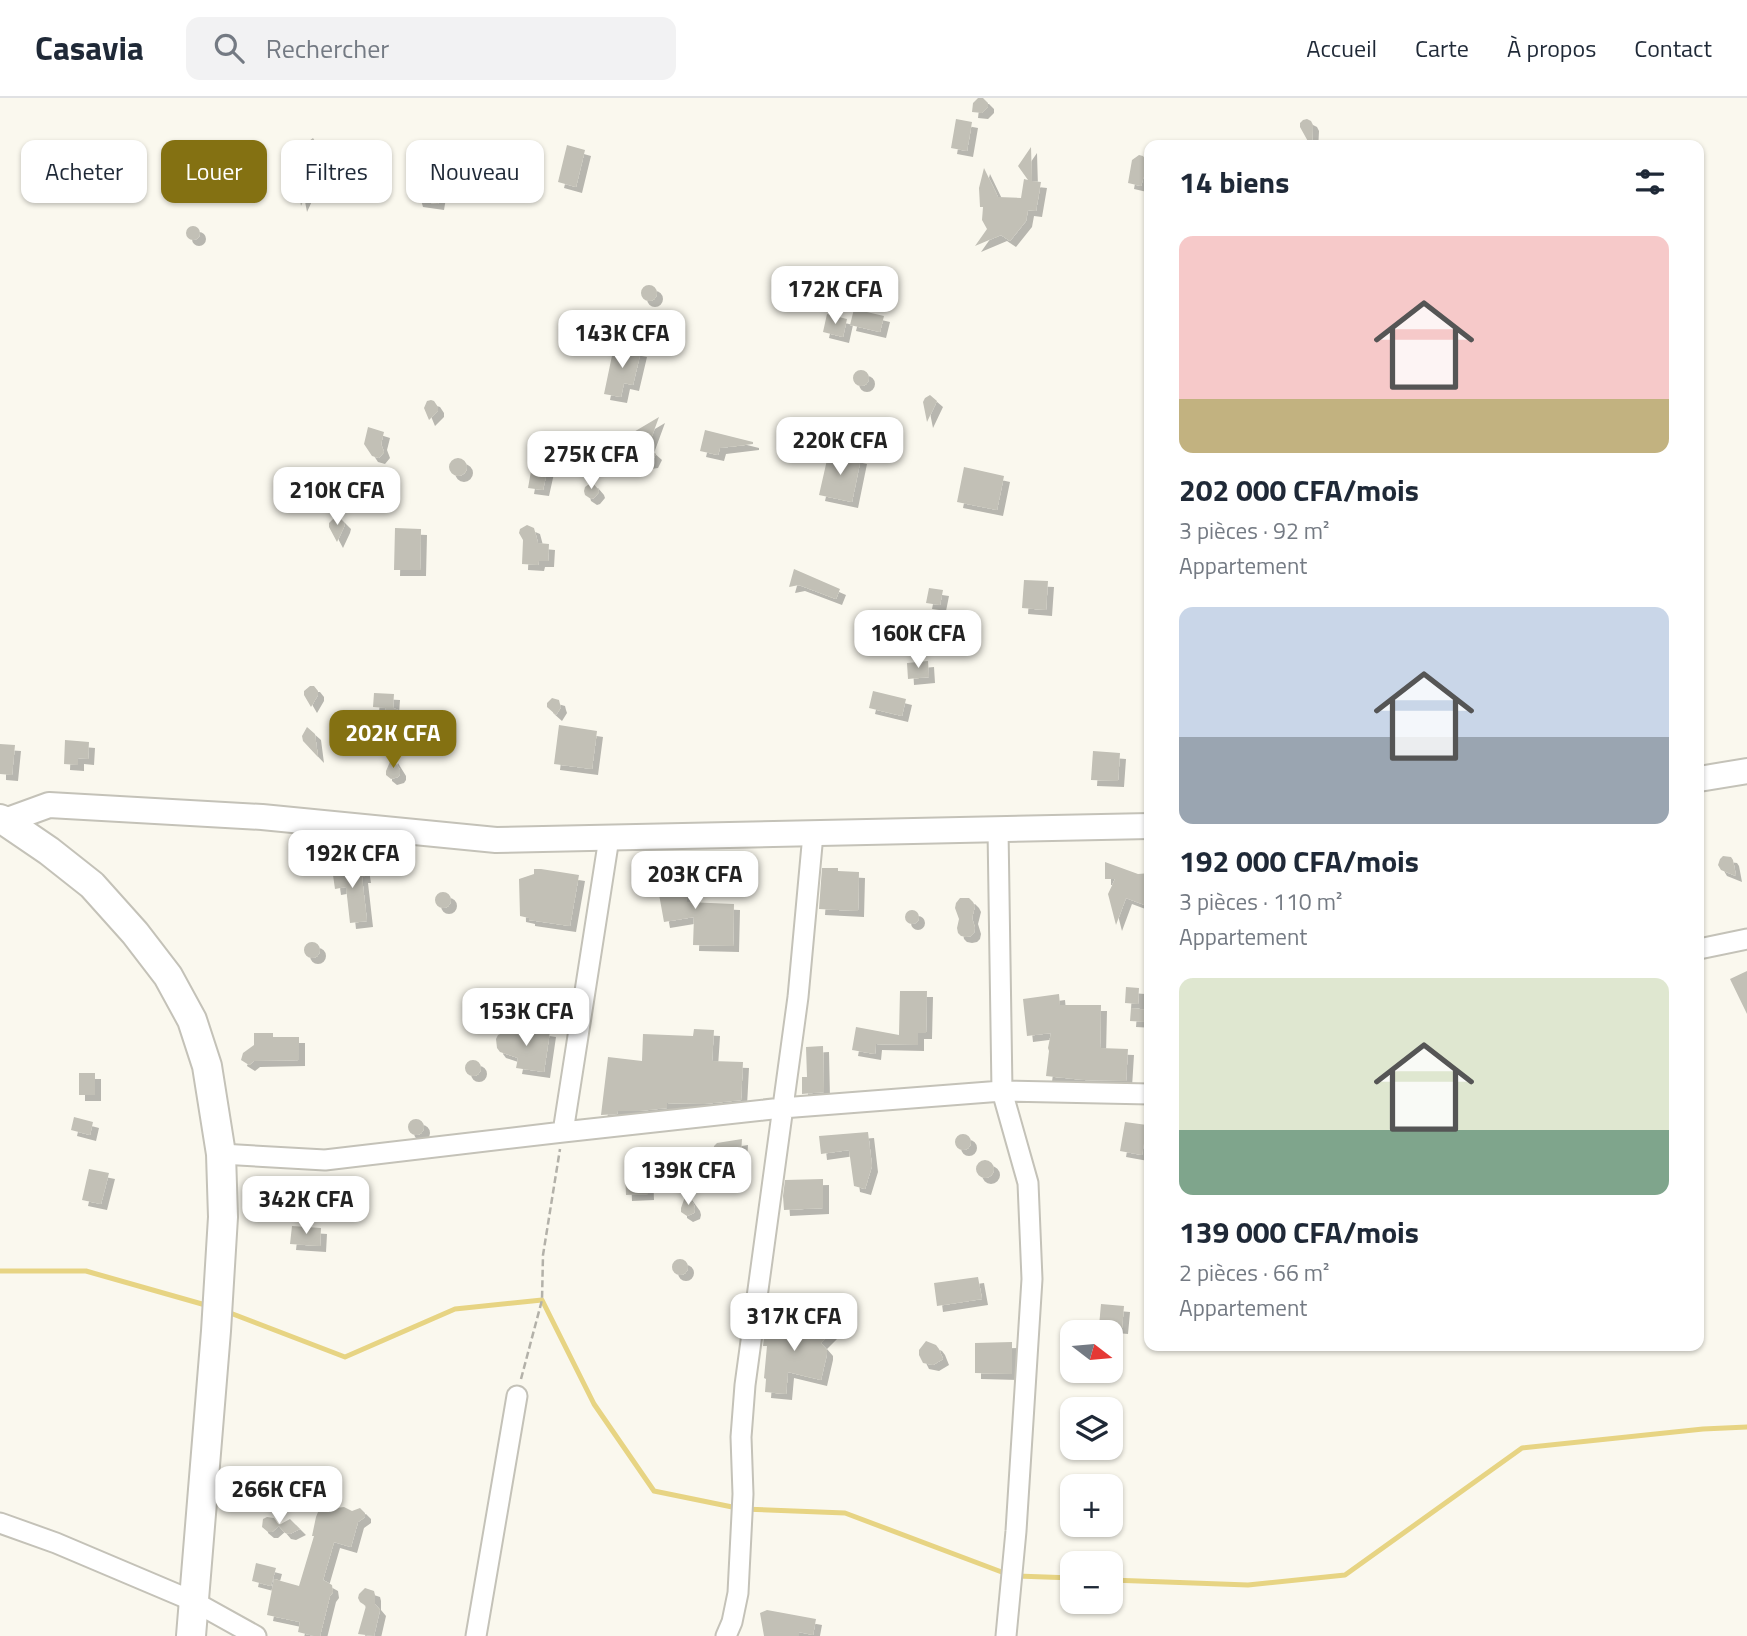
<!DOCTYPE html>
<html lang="fr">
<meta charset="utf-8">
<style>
:root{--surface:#fff;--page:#f2f2f3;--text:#1f2937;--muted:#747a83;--line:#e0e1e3;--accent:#847112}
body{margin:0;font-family:"Titillium Web",sans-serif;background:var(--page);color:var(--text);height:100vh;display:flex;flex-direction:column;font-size:26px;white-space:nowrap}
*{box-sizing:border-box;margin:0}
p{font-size:23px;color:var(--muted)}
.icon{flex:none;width:38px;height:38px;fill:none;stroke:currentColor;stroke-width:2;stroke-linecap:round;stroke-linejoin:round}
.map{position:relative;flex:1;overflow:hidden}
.details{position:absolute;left:1144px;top:42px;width:560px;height:1211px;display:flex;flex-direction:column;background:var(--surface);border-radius:14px;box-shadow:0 2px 5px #0004}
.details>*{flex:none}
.banner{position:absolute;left:21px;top:42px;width:665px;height:63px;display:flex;gap:14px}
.needle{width:46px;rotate:106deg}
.fabs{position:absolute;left:1060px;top:1222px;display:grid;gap:14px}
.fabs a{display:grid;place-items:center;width:63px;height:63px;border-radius:14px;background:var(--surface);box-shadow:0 2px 5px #0004;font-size:35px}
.price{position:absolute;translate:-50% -60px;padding:0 16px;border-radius:14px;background:#fff;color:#222;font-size:23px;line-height:46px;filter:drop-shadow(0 2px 4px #0008)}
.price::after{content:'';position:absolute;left:50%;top:42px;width:21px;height:16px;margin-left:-10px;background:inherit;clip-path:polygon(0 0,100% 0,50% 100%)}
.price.on{background:var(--accent);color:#fff}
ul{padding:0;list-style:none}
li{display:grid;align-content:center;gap:14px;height:371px;padding:0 35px}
li span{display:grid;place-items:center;height:217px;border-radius:14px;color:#555}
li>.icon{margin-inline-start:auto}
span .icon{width:126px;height:126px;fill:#fffc;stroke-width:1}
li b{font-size:30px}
h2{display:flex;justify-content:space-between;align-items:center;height:84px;padding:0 35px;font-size:30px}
.tag{padding:0 24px;border-radius:14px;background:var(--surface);box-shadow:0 2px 5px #0004;font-size:24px;line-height:63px}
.tag.on{background:var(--accent);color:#fff}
header{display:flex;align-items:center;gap:42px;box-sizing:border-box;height:98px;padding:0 35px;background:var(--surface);border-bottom:2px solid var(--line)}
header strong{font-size:33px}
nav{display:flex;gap:38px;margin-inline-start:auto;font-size:24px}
.search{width:490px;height:63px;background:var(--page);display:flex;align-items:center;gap:18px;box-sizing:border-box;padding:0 24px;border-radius:14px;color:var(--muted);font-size:26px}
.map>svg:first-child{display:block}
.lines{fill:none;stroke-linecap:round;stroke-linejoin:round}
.stream{stroke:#e7d483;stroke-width:5}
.building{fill:#c2c0b6;filter:url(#shadow)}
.minor-casing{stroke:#c4c2b8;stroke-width:23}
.tertiary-casing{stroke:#c4c2b8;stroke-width:28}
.secondary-casing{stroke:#c4c2b8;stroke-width:32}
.path{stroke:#b3b1a9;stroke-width:2.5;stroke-dasharray:7 3.5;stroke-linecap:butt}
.minor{stroke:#fff;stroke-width:19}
.tertiary{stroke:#fff;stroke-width:24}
.secondary{stroke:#fff;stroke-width:28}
</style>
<header>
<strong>Casavia</strong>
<div class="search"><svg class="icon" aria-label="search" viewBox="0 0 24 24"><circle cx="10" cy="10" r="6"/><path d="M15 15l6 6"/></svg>Rechercher</div>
<nav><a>Accueil</a><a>Carte</a><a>À propos</a><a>Contact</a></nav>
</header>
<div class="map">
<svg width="1747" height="1538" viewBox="0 0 1747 1538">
<defs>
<filter id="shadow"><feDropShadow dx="6" dy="6" stdDeviation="0" flood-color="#0004"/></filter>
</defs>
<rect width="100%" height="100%" fill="#faf8ee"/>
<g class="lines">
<path class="stream" d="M0 1173H86L209 1208
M225 1213 345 1259 455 1211 542 1202 594 1306 654 1393 742 1411 845 1415 1007 1476
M1017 1478 1073 1480
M1111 1482 1248 1487 1345 1477 1522 1350 1703 1331 1747 1329"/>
</g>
<path class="building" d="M978 0H983L988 5V9L982 15 972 14 973 5Z
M956 21 972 24 967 53 951 50Z
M1307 21 1311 23 1313 27 1312 47H1310L1300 29V25L1303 22Z
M313 40 318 48 319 62 314 83 313 82 301 108 297 87 304 54V49L305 46Z
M567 47 585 52 576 89 558 84Z
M1031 49 1032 83 1041 84 1036 113 1028 112 1026 123 1010 143 1001 137 975 148 987 131 982 122 983 109H980L979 90 984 70 998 99 1021 100 1024 81 1028 82 1018 68Z
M1139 57 1143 58 1148 65 1141 88 1128 85 1132 62Z
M422 64 431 65 434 69V73L428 89 418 76V67Z
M417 90 440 94 438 106 417 103 415 96Z
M186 135a7 7 0 1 1 14 0a7 7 0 1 1-14 0Z
M641 195a8 8 0 1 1 16 0a8 8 0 1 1-16 0Z
M854 211 884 218 880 234 850 227Z
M827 216 847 221 843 239 823 234Z
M614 248 641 253 633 287 624 285 621 299 604 296Z
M853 280a8 8 0 1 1 16 0a8 8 0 1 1-16 0Z
M930 297 937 303 927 324 923 304 925 300Z
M431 302 434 303 438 309V313L429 322 424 310 427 303Z
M659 319 648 349 656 356 652 364 645 365 640 360 607 355 604 349 606 342 627 333V338Z
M368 329 384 334 381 346 384 354 379 360 372 358 364 346Z
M705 332 753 344V346L720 350 718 357 700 353Z
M829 353 861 360 852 404 819 397Z
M449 369a9 9 0 1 1 18 0a9 9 0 1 1-18 0Z
M533 362 549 365 543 392 528 390Z
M964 369 1004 378 997 412 957 404Z
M592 384 598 391 599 394 594 400 591 401 585 397 584 393 585 389Z
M335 419H339L345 425 344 429 337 444 329 429V425Z
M527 427 534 430 538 445 549 446 548 463H539L538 467 522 466 523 442 519 435 520 431Z
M395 430 421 431 420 472H394Z
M794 471 840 491 836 501 799 487 789 489Z
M1024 482 1048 483 1046 512 1022 510Z
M929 490 943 492 940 507 926 505Z
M928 563 929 579 908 581 907 565Z
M310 588H314L318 593V597L311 609 304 597V593Z
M873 593 906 601 902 618 869 610Z
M374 595 394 596 393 610 406 615 402 621 398 645 381 646 386 610 373 609Z
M552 600 559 602 560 606 561 609 556 617 547 609V605Z
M559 627 597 633 592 671 554 666Z
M307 629 315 636 318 659 303 643 302 638Z
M65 642 89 644 88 661 78 660V667L64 666Z
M0 646 15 647 12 677 0 676Z
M1093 653 1120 655 1118 683 1091 682Z
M392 659 400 672V676L398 679 391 681 386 677V673Z
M1723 758 1731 759 1733 762 1736 778 1721 772 1718 767 1720 761Z
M1105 764 1138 776 1150 775V809L1126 800 1116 827 1108 796 1115 781H1105Z
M363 766 365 779H362L367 823 350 825 346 789 335 791 332 770Z
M822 770H838V773L859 774 858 813 819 811Z
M534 771H541L579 777 570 828 529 822V820L520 818 519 781 534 776Z
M685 773 687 804 734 806 733 848 693 847 694 819 664 824 655 774Z
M435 802a8 8 0 1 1 16 0a8 8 0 1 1-16 0Z
M960 800H969L973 804 975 808 972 820 975 830 974 835 971 838 966 839 961 838 958 835 957 830 959 821 955 810 956 805Z
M905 819a7 7 0 1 1 14 0a7 7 0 1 1-14 0Z
M304 852a8 8 0 1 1 16 0a8 8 0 1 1-16 0Z
M1747 873V916L1730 881Z
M1126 889 1139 890 1138 906 1125 905Z
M900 893H927L926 935H918V947L876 946 875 956 852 952 856 929 899 937Z
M1059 896 1060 907H1101L1100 950 1128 951 1126 983 1084 982 1046 978 1049 953 1048 950 1051 935 1027 938 1023 901Z
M1131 910 1149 912 1148 924 1130 923Z
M522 929 550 933 544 974 516 970 518 960 500 954 497 950 496 941 498 937 507 933 521 937Z
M694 931 714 932 712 963 743 964 741 1002 704 1006 667 1005V1010L639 1013H618L617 1016 601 1017 608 959 642 963 643 936 693 938Z
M254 935H273V939H299V962L254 963 249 967 241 962 243 955 254 947Z
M823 948 824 994 802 996V979H807L806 949Z
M465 970a8 8 0 1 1 16 0a8 8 0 1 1-16 0Z
M79 975H95V997H79Z
M74 1019 93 1024 90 1037 71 1032Z
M408 1029a8 8 0 1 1 16 0a8 8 0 1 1-16 0Z
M1125 1024 1147 1027 1142 1057 1120 1053Z
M868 1034 872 1068 865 1091 854 1088 849 1052 821 1056 819 1038Z
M955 1044a8 8 0 1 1 16 0a8 8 0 1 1-16 0Z
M742 1041 741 1056 719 1060 713 1055 714 1048 717 1045Z
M976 1071a9 9 0 1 1 18 0a9 9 0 1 1-18 0Z
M89 1071 109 1075 101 1106 82 1102Z
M647 1072 648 1096 626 1097 625 1074Z
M823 1081V1110L784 1112 783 1098 785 1082Z
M686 1096 694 1107 695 1111 694 1115 687 1118 681 1114V1110Z
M292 1128 321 1130 320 1148 290 1146Z
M672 1169a8 8 0 1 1 16 0a8 8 0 1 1-16 0Z
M978 1179 982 1201 937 1208 934 1185Z
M1101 1206 1124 1208 1122 1230 1099 1228Z
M803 1220 817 1222 816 1227 831 1235 821 1245 827 1252V1256L821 1282 788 1274 786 1296 765 1294 766 1281 764 1280 767 1248H763L765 1230 784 1231 785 1222 803 1223Z
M926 1243 936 1247 939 1251 943 1261 933 1267 923 1265 919 1257V1252Z
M1012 1244V1276L975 1275V1245Z
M327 1406 336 1410 344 1409 352 1413 360 1410 365 1415V1419L358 1424 351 1449 334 1444 323 1482 332 1487 333 1494 330 1498 320 1538H314L298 1534 300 1524 267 1517 274 1481 299 1488 314 1438H312L316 1419 320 1409Z
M267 1419 274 1420 279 1427 290 1421 300 1431 290 1436 285 1435 279 1428 272 1434H268L262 1429 263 1421Z
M256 1465 276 1470 271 1488 252 1483Z
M365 1490 374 1493 375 1497V1506L380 1512 374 1538 358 1536 366 1508 360 1504 358 1500 359 1496Z
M767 1512 816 1521 813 1537 799 1534V1538H764L760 1515Z"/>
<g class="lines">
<defs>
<path id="minor" d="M998 731 1002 993 1028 1085 1032 1181 1016 1433 1006 1538
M1699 851 1747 841
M563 1034 609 740
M221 1056 325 1062 563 1034 782 1010 1002 993 1150 996
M0 1425 56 1445 193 1503 256 1538
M476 1538 517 1298
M726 1538 732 1524 738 1495 743 1396 741 1339 745 1287 798 899 813 736"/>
<path id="tertiary" d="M1699 681 1747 673
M5 723 49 707 262 719 496 742 1150 728"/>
<path id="secondary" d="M0 721 5 723 49 753 92 787 135 835 168 878 192 922 207 968 221 1056 223 1119 216 1233 191 1538"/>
</defs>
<use href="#minor" class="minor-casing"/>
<use href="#tertiary" class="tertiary-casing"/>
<use href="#secondary" class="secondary-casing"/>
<path class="path" d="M521 1281 542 1202 543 1157 560 1051"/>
<use href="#minor" class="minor"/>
<use href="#tertiary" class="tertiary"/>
<use href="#secondary" class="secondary"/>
</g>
</svg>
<div class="fabs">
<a><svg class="needle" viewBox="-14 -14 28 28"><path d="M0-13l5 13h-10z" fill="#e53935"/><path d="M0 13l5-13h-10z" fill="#747a83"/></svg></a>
<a><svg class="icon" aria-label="layers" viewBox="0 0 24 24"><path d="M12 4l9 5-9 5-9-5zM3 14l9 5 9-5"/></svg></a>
<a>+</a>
<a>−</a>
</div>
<b class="price" style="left:835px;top:228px">172K CFA</b>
<b class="price" style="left:622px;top:272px">143K CFA</b>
<b class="price" style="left:840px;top:379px">220K CFA</b>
<b class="price" style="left:591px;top:393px">275K CFA</b>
<b class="price" style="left:337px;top:429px">210K CFA</b>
<b class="price" style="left:918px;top:572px">160K CFA</b>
<b class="price on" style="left:393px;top:672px">202K CFA</b>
<b class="price" style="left:352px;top:792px">192K CFA</b>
<b class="price" style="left:695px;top:813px">203K CFA</b>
<b class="price" style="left:526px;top:950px">153K CFA</b>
<b class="price" style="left:688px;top:1109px">139K CFA</b>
<b class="price" style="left:306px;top:1138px">342K CFA</b>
<b class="price" style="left:794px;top:1255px">317K CFA</b>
<b class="price" style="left:279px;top:1428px">266K CFA</b>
<div class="banner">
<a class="tag">Acheter</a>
<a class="tag on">Louer</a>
<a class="tag">Filtres</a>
<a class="tag">Nouveau</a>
</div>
<section class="details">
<h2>14 biens<svg class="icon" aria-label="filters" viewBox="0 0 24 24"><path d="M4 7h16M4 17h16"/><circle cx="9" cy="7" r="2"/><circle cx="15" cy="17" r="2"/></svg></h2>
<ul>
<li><span style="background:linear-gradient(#f6c9c9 75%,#c2b280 0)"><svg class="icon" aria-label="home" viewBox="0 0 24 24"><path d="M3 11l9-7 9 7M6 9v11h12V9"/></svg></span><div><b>202 000 CFA/mois</b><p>3 pièces · 92 m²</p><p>Appartement</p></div></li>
<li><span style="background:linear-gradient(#c9d6e8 60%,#9aa5b1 0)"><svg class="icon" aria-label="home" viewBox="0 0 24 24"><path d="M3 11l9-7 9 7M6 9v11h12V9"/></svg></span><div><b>192 000 CFA/mois</b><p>3 pièces · 110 m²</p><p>Appartement</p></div></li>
<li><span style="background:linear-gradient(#dfe7d0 70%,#7fa58c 0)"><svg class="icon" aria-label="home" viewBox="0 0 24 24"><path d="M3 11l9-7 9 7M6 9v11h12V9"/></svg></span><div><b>139 000 CFA/mois</b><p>2 pièces · 66 m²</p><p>Appartement</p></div></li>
</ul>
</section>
</div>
